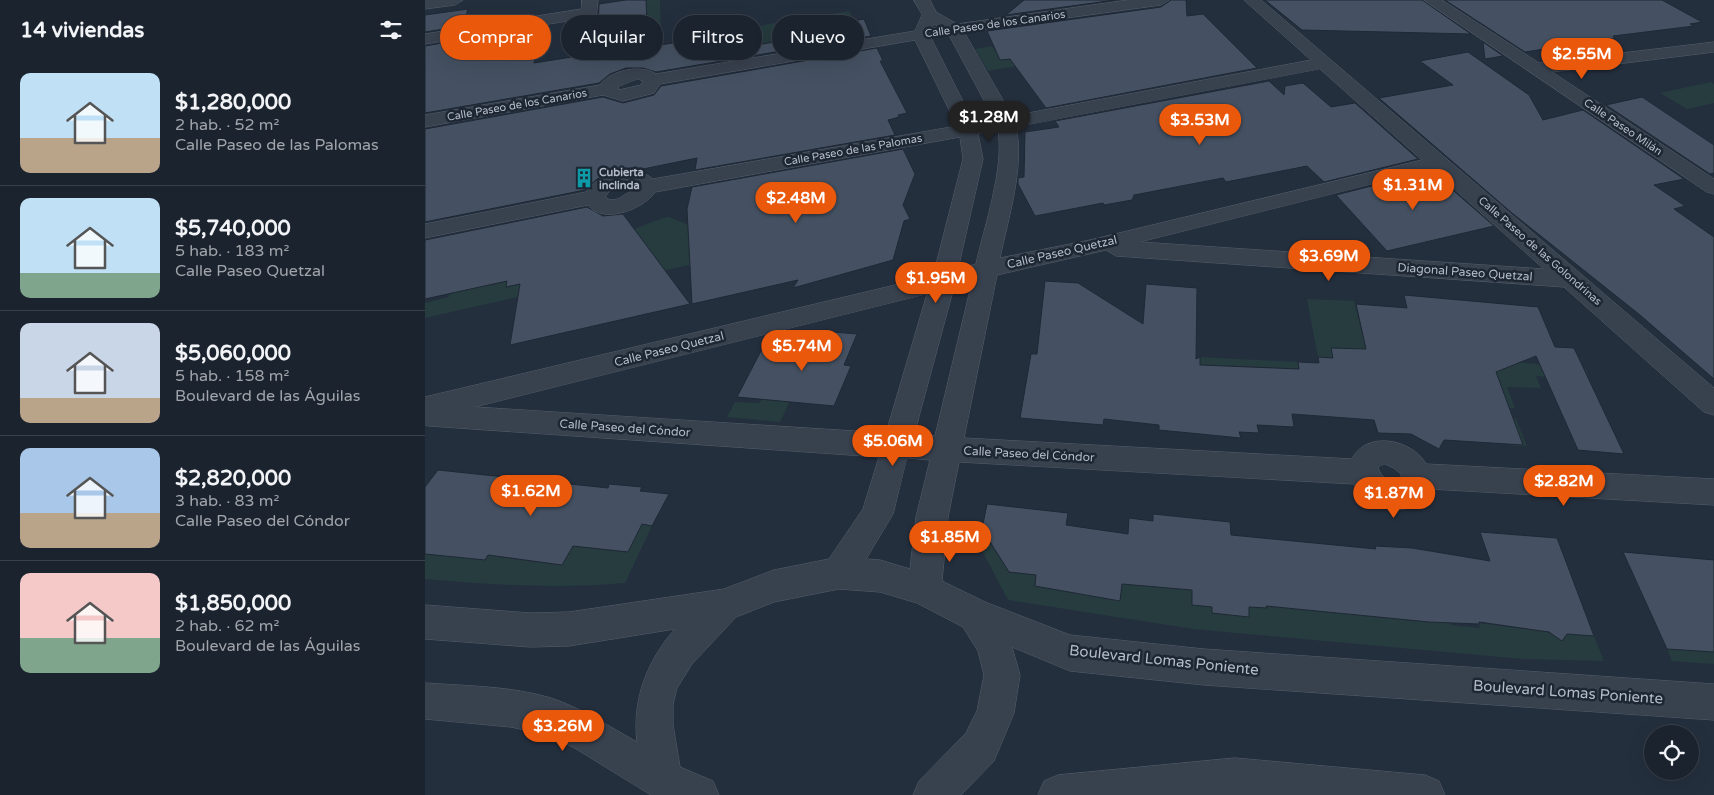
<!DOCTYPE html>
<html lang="es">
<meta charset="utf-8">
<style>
:root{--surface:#1b232e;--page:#242b36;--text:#f1f3f6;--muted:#a0a4aa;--line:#39404a;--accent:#ea580c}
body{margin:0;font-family:"Varela Round",sans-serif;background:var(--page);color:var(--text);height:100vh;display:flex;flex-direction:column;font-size:19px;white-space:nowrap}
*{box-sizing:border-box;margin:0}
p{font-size:16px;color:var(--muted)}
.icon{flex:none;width:28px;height:28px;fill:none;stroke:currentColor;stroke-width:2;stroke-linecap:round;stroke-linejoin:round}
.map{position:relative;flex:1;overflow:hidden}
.sheet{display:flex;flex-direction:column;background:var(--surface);width:425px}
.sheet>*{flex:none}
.banner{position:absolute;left:15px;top:15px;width:475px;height:45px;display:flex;gap:10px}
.tools{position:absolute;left:1219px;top:725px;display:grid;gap:10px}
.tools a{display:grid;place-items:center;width:55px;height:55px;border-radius:50%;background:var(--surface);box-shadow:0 5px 20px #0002,0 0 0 1px var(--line);font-size:25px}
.price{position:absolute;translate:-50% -42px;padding:0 11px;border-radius:18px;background:var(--accent);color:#fff;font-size:16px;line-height:32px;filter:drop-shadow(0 1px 2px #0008)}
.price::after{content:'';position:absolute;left:50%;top:30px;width:15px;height:11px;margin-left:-8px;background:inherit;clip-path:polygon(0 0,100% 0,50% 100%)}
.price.on{background:#222;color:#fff}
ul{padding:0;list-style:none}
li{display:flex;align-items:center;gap:15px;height:125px;padding:0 20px}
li+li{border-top:1px solid var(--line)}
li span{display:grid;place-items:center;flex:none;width:140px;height:100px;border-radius:10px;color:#555}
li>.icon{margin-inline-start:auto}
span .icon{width:60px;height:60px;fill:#fffc;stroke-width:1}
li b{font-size:21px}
h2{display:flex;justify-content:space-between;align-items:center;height:60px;padding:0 20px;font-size:21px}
.chip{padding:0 18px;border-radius:22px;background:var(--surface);box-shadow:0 5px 20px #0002,0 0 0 1px var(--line);font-size:18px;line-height:45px}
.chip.on{background:var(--accent);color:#fff}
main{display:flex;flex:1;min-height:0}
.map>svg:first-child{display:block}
.green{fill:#263c3f}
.building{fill:#455162;stroke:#1f2835}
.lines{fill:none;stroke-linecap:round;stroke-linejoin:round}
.minor-casing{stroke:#565f6c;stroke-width:1}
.minor{fill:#38414e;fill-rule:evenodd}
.labels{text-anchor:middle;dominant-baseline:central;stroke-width:5;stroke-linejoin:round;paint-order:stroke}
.far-street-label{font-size:11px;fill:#b4bcc9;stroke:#1d2633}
.far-poi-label{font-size:11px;font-weight:bold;fill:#b4bcc9;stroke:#1d2633;text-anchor:start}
.street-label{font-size:12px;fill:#b4bcc9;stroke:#1d2633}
.near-street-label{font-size:15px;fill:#b4bcc9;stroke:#1d2633}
</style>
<main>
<section class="sheet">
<h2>14 viviendas<svg class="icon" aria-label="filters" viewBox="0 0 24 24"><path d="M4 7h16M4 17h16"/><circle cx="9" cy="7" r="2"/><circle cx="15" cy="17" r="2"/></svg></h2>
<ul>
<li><span style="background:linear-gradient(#bfe0f5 65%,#b9a48a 0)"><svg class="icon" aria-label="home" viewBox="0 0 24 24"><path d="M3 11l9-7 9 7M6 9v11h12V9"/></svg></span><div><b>$1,280,000</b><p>2 hab. · 52 m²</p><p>Calle Paseo de las Palomas</p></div></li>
<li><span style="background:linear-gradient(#bfe0f5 75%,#7fa58c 0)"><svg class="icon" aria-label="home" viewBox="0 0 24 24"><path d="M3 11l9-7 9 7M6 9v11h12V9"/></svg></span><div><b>$5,740,000</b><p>5 hab. · 183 m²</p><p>Calle Paseo Quetzal</p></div></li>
<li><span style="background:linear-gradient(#c9d6e8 75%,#b9a48a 0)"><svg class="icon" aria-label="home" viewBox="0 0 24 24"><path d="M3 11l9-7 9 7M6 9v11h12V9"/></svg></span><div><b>$5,060,000</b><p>5 hab. · 158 m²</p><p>Boulevard de las Águilas</p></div></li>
<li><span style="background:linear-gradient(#a9c7e8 65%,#b9a48a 0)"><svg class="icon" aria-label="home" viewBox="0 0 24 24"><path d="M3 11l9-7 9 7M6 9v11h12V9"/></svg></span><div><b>$2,820,000</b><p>3 hab. · 83 m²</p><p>Calle Paseo del Cóndor</p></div></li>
<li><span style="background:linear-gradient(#f6c9c9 65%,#7fa58c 0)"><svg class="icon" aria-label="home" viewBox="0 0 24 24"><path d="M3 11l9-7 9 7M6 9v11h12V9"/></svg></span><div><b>$1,850,000</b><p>2 hab. · 62 m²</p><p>Boulevard de las Águilas</p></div></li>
</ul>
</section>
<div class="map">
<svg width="1289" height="795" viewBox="0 0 1289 795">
<rect width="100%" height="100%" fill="#242f3e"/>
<path class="green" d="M221 0H235L236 36 215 39V2Z
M424 11 429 21 393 28 389 17Z
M356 22 362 40 327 48 322 31 289 54 286 37 247 44V41Z
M797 33 800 35 678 51 563 71 550 49 567 46 576 60Z
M1286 82 1289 84V103L1262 109 1235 93Z
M479 206 480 209 291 259 214 276 90 313 93 297 0 318V303L24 297V294L83 276 82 287 117 279 209 229 238 218 244 217 271 228 417 221Z
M882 299 929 301 941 347 1161 369 1164 380 1111 376 1116 388 1082 387 1090 408H1082L1086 418 1091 419 1102 446H1088L1081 427 932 349 907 348 908 358 893 357Z
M775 357 873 362V369L807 366 775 374Z
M344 384 372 386 355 422 302 417 310 402 335 403Z
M217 524 227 526 200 583C133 589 67 585 0 579V554L60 560 85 525 74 557 137 565 148 546 202 552Z
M557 529 584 572 611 575 610 586 632 589 718 574 717 586 737 588 738 581 767 584 787 607V613L824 616V607L841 608 840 600 869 609 916 613 948 603 951 617 1025 622 1026 625 1055 628 1054 623 1124 632 1137 641 1142 634 1169 636 1179 661 1098 659 768 629 583 600 553 543Z
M1289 629V664L1247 661 1242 649 1270 651Z"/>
<path class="building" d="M201 0H221L223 47 322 31 326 46 396 34 393 28 439 19 446 36 231 72 218 68H201L185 74 174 83 0 113V46L34 40 33 47 113 34 109 63 172 53 174 4Z
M599 0H690L581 15Z
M746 0H761L762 16 778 14 832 68 621 108 585 59 575 60 562 31 736 7Z
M840 0H997L1046 34 877 30Z
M1020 0H1237L1277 22 1265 24 1269 26 1188 36 1190 38 1100 52Z
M43 9 38 26 0 32V15Z
M1058 42 1078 56 1060 59Z
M452 48 458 61H455L482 113 473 115 474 117 463 120 470 135 270 170 272 158 213 170 192 171 172 179 160 190 0 222V129L178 97 198 103 229 95 236 86Z
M1043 52 1104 95 1118 120 1158 110 1259 179 1229 185 1260 206 1249 209 1289 237V379L1215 315 1087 213 954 98 1028 85 995 61Z
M844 81 859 95 860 86 878 83 906 107 930 103 993 159 899 182 882 166 801 182 798 178 709 195 707 200 679 205 678 203 610 216 593 184V178L599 177 600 132 634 127 630 121Z
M1217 97 1289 145V173L1285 174 1181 105Z
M478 149 490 174 478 205 485 219 479 221 468 260 368 288 373 280 267 304 262 209 267 187Z
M1006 171 1069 226 962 251 911 195Z
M162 207 178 216 198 214 265 304 85 345 95 284 81 287 82 281 0 299V240Z
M620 281 653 283 718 324 721 284 772 288 771 359 775 357V365L874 369 873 362 894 363 893 357 908 358 906 348 941 349 931 304 982 308 979 295 1113 307 1130 347 1149 348 1199 454 1153 450 1111 356 1071 372 1098 445 1019 440 1014 449 986 434 953 433 949 420 867 414 869 427 832 425 834 433 814 432 816 438 734 430V425L679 419 678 425 595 418 606 354H612Z
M396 331 432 334 419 365 426 366 409 406 312 397 337 349 359 351 357 345 389 348Z
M13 470 183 488 184 484 217 487 215 491 244 494 227 526 217 524 203 552 148 546 137 565 63 555 60 560 0 554V487Z
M562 504 643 513 641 525 703 534 704 518 728 521V514L805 522 806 535 951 549 950 546 987 548 1065 561 1055 532 1132 538 1169 636 1142 634 1137 641 1124 632 1054 622V624L1004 622 841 606 842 608 824 607V617L787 613V607L767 605V590L697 584 695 601 610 586 611 575 584 572 557 529Z
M1198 552 1289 560V652L1242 649Z"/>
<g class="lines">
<defs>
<path id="minor" d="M0 0H38L30 5 0 9Z
M157 0H173L168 44 166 48H154L152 44 155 19 0 44V34L156 9Z
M489 0H505L511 12 532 24 703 0H744L736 5 539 32 587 116 886 60 819 0H836L1289 388V415L1279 412 1139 287 691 256 681 250 572 275 539 438 927 459C941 430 987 439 1001 464L1289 479V505L1005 489C989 522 945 511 929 484L534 462 523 517 517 581 560 602 645 635 779 649 1289 684V720L779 685 645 671 587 647 595 675 589 713 569 761 536 795H488L494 781 541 733 552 711 559 675 553 651 538 627 492 603 455 592 414 589 349 602 311 617 267 664 252 688 248 704V725L255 767 288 781 294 795H226L148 747 122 735 86 727 0 719V683C42 686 86 686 126 698 156 708 185 727 212 742 207 699 222 661 250 629L144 646 105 647 0 639V605L105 613 144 612 299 589 349 570 404 559 438 509 454 457 4 426 0 425V397L508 276 538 159 535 137 230 192C219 209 178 225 163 205L0 238V224L161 192C174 173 209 163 228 179L532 126 490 40 235 84 229 93 198 101 178 95 0 127V115L175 85C185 70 217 64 231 74L490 31 497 15ZM509 24 514 27 507 28ZM524 35 569 119 549 123 506 38ZM895 69 997 160 665 240 575 258C583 219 600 166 591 127ZM213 79 218 81 216 85 194 90 193 87ZM573 130C580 167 559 227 551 264L533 269 558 159 553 134ZM1007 169 1119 269 715 242ZM203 183 209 185 208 190 193 199 185 200 180 197 186 189ZM547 282 510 436 489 435 529 287ZM502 294 461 433 50 407ZM482 458 505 460 491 517 485 569 455 560 441 559 468 514ZM960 464 969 468 976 474 977 483C966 484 955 478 953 467Z
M999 0H1017L1114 63 1289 42V52L1127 72 1289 179V194L1282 192Z
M810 758 1000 775 1014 781 1020 795H613L619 781 633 775Z"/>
</defs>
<use href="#minor" class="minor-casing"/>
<use href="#minor" class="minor"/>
</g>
<defs>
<symbol id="building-bare" viewBox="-9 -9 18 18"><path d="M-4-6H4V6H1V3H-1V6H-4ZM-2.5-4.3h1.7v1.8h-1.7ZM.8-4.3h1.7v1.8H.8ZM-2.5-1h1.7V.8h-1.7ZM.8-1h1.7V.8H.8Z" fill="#0f9aa8" stroke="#1d2633" stroke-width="2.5" paint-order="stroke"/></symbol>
</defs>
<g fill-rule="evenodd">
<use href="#building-bare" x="145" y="164" width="28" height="28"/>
</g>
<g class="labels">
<g class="far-street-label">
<text transform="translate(570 24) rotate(-8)">Calle Paseo de los Canarios</text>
<text transform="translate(92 105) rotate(-10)">Calle Paseo de los Canarios</text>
<text transform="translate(1198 127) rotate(34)">Calle Paseo Milán</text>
<text transform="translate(428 150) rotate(-10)">Calle Paseo de las Palomas</text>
<text transform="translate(1115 251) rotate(41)">Calle Paseo de las Golondrinas</text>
</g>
<g class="far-poi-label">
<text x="174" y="172">Cubierta<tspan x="174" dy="13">inclinda</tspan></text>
</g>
<g class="street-label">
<text transform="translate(637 252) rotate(-13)">Calle Paseo Quetzal</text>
<text transform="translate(1040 272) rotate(4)">Diagonal Paseo Quetzal</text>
<text transform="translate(244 349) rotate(-14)">Calle Paseo Quetzal</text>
<text transform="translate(200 428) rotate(4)">Calle Paseo del Cóndor</text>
<text transform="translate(604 454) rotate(3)">Calle Paseo del Cóndor</text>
</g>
<g class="near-street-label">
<text transform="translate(739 660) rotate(6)">Boulevard Lomas Poniente</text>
<text transform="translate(1143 692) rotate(4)">Boulevard Lomas Poniente</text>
</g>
</g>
</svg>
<div class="tools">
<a><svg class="icon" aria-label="locate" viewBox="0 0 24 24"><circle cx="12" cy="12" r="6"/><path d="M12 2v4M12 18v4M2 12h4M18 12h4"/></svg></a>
</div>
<b class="price" style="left:1157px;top:80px">$2.55M</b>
<b class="price on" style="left:564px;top:143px">$1.28M</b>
<b class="price" style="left:775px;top:146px">$3.53M</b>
<b class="price" style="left:988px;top:211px">$1.31M</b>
<b class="price" style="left:371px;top:224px">$2.48M</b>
<b class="price" style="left:904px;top:282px">$3.69M</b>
<b class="price" style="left:511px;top:304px">$1.95M</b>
<b class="price" style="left:377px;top:372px">$5.74M</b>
<b class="price" style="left:468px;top:467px">$5.06M</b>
<b class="price" style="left:1139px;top:507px">$2.82M</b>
<b class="price" style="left:106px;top:517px">$1.62M</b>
<b class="price" style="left:969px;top:519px">$1.87M</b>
<b class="price" style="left:525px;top:563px">$1.85M</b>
<b class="price" style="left:138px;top:752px">$3.26M</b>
<div class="banner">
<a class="chip on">Comprar</a>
<a class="chip">Alquilar</a>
<a class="chip">Filtros</a>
<a class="chip">Nuevo</a>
</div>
</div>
</main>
